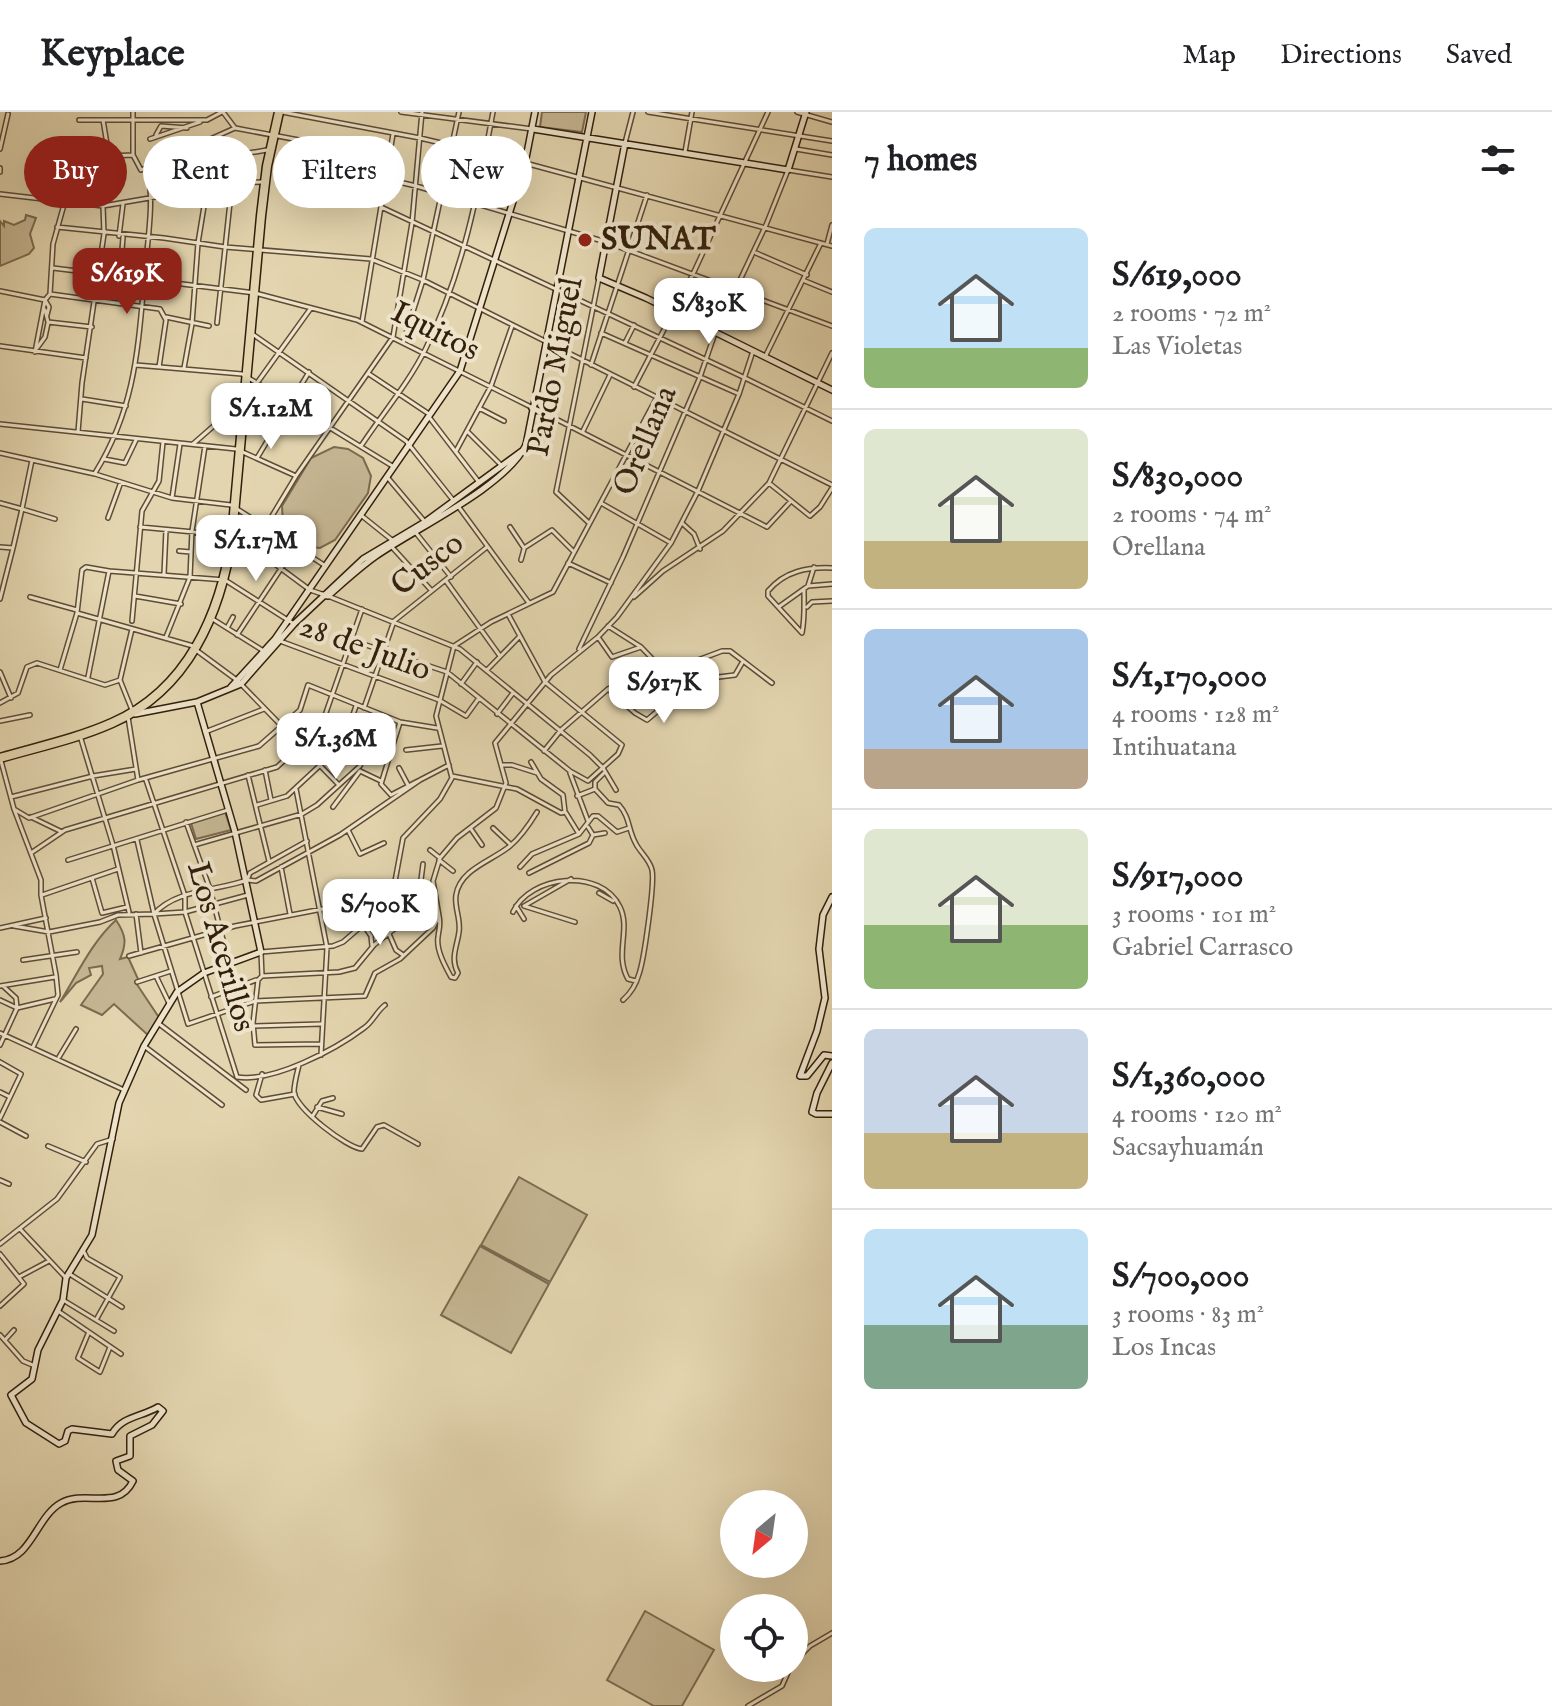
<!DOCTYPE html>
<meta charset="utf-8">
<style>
:root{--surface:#fff;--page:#f2f2f2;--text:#202124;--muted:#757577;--line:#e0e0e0;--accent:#8f2418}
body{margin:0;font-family:"IM FELL English",serif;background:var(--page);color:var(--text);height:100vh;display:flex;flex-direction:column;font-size:30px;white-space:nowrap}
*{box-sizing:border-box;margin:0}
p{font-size:26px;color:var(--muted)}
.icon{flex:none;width:44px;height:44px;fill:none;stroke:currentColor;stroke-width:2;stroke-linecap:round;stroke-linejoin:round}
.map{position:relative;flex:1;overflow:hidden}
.panel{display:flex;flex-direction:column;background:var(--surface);width:720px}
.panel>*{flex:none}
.banner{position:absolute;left:24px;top:24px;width:688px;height:72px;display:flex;gap:16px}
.needle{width:52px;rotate:209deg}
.controls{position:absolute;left:720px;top:1378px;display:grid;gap:16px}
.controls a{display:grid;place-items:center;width:88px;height:88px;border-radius:50%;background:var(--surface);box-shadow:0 8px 32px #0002;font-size:40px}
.price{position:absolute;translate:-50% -68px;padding:0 18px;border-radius:16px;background:#fff;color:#222;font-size:26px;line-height:52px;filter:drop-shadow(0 2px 4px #0008)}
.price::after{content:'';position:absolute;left:50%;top:48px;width:24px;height:18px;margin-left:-12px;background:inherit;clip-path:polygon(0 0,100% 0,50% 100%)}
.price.on{background:var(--accent);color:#fff}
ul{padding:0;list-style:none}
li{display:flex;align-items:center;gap:24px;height:200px;padding:0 32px}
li+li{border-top:2px solid var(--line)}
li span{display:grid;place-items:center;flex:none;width:224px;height:160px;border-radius:12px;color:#555}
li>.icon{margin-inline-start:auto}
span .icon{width:96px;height:96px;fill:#fffc;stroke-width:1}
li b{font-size:34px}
h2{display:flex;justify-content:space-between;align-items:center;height:96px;padding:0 32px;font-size:34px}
.chip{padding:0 28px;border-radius:36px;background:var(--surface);box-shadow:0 8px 32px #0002;font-size:28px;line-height:72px}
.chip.on{background:var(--accent);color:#fff}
header{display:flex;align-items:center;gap:48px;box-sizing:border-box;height:112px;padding:0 40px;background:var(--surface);border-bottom:2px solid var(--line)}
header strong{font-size:38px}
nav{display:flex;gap:44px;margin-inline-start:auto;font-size:28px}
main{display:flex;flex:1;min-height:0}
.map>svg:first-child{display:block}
.green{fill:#c5b693;stroke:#7c6a4f;stroke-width:2}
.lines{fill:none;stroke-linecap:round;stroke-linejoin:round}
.street-casing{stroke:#5e4c34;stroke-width:6}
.secondary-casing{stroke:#321f0b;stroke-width:8}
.highway-casing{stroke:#321f0b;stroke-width:11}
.street{stroke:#ede4cb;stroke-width:3}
.secondary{stroke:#ede4cb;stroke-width:5}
.highway{stroke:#e3d5af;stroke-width:8}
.poi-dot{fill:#8f2418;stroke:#ede4cb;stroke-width:3}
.labels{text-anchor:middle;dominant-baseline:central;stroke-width:8;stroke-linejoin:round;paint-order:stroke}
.poi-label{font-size:32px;font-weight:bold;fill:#321f0b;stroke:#ede4cb;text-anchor:start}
.street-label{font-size:32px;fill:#321f0b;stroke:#ede4cb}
</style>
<header>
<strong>Keyplace</strong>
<nav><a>Map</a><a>Directions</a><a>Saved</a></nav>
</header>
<main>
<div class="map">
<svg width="832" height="1594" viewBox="0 0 832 1594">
<rect width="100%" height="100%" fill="#e3d5af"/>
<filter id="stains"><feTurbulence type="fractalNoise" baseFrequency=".0025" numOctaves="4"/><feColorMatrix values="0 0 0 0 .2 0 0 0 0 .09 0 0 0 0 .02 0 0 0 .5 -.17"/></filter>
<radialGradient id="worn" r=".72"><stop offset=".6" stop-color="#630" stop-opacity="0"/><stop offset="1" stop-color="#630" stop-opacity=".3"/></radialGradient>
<path class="green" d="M542 0H586L582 20 540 15Z
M26 103 36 106 30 122 34 136 29 142 0 154V109L4 114V109L14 113 25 108Z
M334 335 348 337 363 346 371 364 368 381 335 428 320 436 300 434 283 414 282 394 311 346Z
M225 700 231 718 196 727 191 711Z
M116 808C126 823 127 831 120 847L128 845 138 867 136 871 160 907 150 925 114 892 102 903 81 893 103 862 102 854 89 856 91 863 76 871 60 890C78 861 91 831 116 808Z
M519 1065 587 1103 550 1170 481 1133Z
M480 1134 549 1172 511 1241 441 1203Z
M645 1499 714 1538 682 1594H654L607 1568Z"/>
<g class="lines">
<defs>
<path id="street" d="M133 0V43L141 58 235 16 389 45
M223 0 235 16
M282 0 420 26 525 51 832 134
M401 0 532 17
M648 0 832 29
M797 0 832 10
M79 8H207L222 0
M156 23 161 14 187 16
M150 27 200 10
M625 31 633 0
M0 37 8 2
M796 37 832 43
M685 40 692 0
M174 41 180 81
M109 44 133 43
M201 49 267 38
M0 56V60
M386 67 416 74 606 130 832 214
M0 82 103 94 236 71 262 70
M57 88 65 67 108 54
M381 95 743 265 832 309
M57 115 164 126 225 135 371 147 423 168 832 373
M119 124 123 92
M827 132 832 113
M756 141 807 163
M53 156 255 181 357 208 531 295
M120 165 123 125
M805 169 832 180
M0 179 45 188
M50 182 160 197 166 208 159 255
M45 188 49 195 47 203
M45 198 48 210 92 215
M166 205 209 214
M362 210 393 22
M217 211 232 72
M251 221 406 329 453 388
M601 221 739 282
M403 231 423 168 459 0
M625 231 634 213
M0 234 86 246
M37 236 45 225 48 211
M35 240 45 188 50 182 53 132 65 89
M765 245 821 131
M136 253 242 262 394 355
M591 253 647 83
M184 256 192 212 198 131 207 76 198 31
M369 262 429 302
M257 271 311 196
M634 275 693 162 768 0
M82 287 126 294
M479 296 504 309
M550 304 767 415 791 389
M429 305 478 369
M0 312 236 337 296 364
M583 319 610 263
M78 320 82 271 104 122 103 94 109 44 103 8
M468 320 502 354
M193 332 241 290
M361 334C382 302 409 271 426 236 463 161 478 81 493 0
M456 339 491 274 512 214
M0 341 95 362 172 386 231 393 324 453
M257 346 309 260
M104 347 125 351 136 328
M95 361C136 295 138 235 145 160 148 124 154 91 148 55
M388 366 425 410
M769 371 810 404 820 395 832 376
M172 386 180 332
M0 391 22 397 32 348
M601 391 671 431
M458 394 529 491
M362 404 392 428 391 434 431 478
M108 406 121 370
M589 411 556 380 599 166
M682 411 694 422 700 437
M266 414 296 364 393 225 412 111 422 0
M140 415 237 424 310 478 322 482
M510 415 524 436 552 418 574 440
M416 421 451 465
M0 435 13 436 22 397 55 407
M179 439 191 440
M208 441 225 442
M521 448 524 437
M568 451 611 471
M164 462 166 418
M446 469 500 544
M808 474 814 455
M804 477C804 493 805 505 802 521L768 484V479C785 459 807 455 832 456
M135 484 181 492
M328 484 460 537 590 643 603 656 616 678
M30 485 77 498
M634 485 663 459 723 419 769 371 832 241
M0 487 13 436
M780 494 808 474 832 472
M807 495 812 490 832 489
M77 501 82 458 86 455 109 459 225 468 294 512
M211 506 262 538
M132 509 142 399 159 369 163 330
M608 514 641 535 664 559
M227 516 233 505
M237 523 296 434
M166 525 190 465 192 419 205 334
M598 525 612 545 641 535
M351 528 447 560 570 659 588 669 618 642 622 633 545 570 508 502
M280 529 439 588 466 604 479 586
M454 534 491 510 553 480 656 287
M579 537 623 445 700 265 715 221 766 113 788 58 832 65
M196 538 238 569 338 672
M60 558 77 501 193 534
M487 558 520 524
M0 560 11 586
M88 565 109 459
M120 568 132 598
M461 572 477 550
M608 577 635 601 647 608 694 568 735 563 742 551
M0 591 18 581 27 555 37 551 105 573 120 568 132 517
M364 596 394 509 487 435
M497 602 513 581
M128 605 138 668
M0 609 30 603
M400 610 381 672 391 683 418 669
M205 620 264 597
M314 622 324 626 328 633 339 636
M81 627 113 733 129 800
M406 638 442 634
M544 639 561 618 608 577 630 568 650 566 722 539H730L772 571
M1 649 14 697 41 768V783L56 863 58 883 33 935
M503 653H512L537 661
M399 656 408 673
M265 658 271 688
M360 659 381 669
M570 661 588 709
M604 661 595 670V677L608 691 619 693C630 705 628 718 636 732 640 740 650 748 652 758 655 771 644 848 639 862 636 873 631 881 623 888
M248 663 269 749
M452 664 517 677 561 701 565 700 563 683 541 667 531 650
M146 668 185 784V800L237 965C273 971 336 937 364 916 373 910 376 900 385 893
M296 677 327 836 321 943
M577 684 595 677
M11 685 93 664 136 657
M257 693 287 684 343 632 356 594
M333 695 360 659
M14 697 29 706 138 668 259 634 300 598 308 573 400 610 437 616
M566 701 579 722
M31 705 62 720
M186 710 210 777 229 851
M493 716 511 733
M471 717 482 733
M348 718 360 742 384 731
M593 723 605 721
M137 728 154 802 188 912 255 889 365 884 375 861 400 847 433 816 439 804 433 769 440 746 457 726 496 696 506 671 495 631 551 563 598 525 617 505 671 431 698 379 739 282 753 239
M194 733 302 702 317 693 360 654 380 602
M430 738 440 746
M31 741 65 718 277 655 321 615 362 497
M68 748 228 698
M439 748 453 759
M281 755 290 802
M520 755 532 742 579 722 593 704H598L617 720 629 716
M529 761 589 731 593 723 588 715
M92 766 102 801 127 795
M571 767 524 794 575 810
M247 768 256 769 340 723 420 668 449 653
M599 781 613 789
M42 783 118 757
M516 794 524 807
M379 799 396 838 403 843
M513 800C530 763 601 755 620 795 631 818 614 842 628 867L636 869
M136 802 141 841
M154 802 185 800 248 783
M439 804C441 813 439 816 438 825 436 838 445 854 451 865L455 866 458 861C450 846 457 835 459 820 461 807 454 795 456 783 460 757 492 749 510 734 521 725 529 713 537 700
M363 812 371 824 372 834
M14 814 49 820 100 810 118 803 154 802C176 777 217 779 247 768L250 761 307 729
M0 816 46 806
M129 844 235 814 348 792
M23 848 77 840
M156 864 169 891
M262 864 339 860 355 856 374 833 417 799 423 752
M137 870 171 859
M0 874 55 865
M3 874 16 886 17 896 55 887
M211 885 256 868
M0 888 17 896 0 933
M158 911 246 978
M253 914 321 912
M0 921 124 978
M321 932 255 933 253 911 258 868 262 864 261 840 333 834 343 830 379 799 393 780 403 726 440 687 452 666 436 604 454 534
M144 934 222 993
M59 945 76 917
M0 950 21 962 0 1006
M299 953C297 961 294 972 294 980 296 997 347 1036 362 1037L377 1015 384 1013 418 1032
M262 962 256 983 261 988 295 982
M0 980 10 985
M317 995 342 1002
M312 1005 322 989 333 986
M0 1010 26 1024
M48 1034 86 1050
M0 1068 9 1072
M20 1117 66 1166
M0 1132 57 1087 97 1032 113 1027
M83 1138 87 1146 120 1165 96 1208
M0 1142 24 1172 0 1194
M68 1161 122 1195
M19 1165 49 1149
M63 1188 114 1219
M58 1199 121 1242
M88 1222 78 1246 100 1260 110 1235
M0 1223 23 1249 35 1254
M5 1228 14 1218
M794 1550 810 1534 832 1521
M748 1594 782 1574 790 1556"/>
<path id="secondary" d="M533 17 788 58 806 0
M625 31 599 166 646 186 832 278
M526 332 550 304 532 296
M323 483 328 484C343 471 359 456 376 444 416 416 504 376 526 333L592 0
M231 575 275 527 460 259 525 51 535 0
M135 602 197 590 241 572 294 512 363 447 425 410 522 339
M832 785 823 803 819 837 825 886 817 919 800 964H807L824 943 832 944
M832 951 817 981 812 1000 816 1002H832
M0 1449C32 1447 36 1405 61 1391 86 1377 118 1400 133 1369L118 1358 116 1349 130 1344V1324L152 1313 163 1299 158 1295C142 1305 122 1304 112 1322L72 1317 68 1319 65 1329 59 1332 26 1311 11 1283 32 1267 38 1238 63 1188 66 1166 92 1123 119 991 144 934 177 880 204 861 261 840 235 720 197 590"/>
<path id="highway" d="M0 646C37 635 76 627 112 611 188 578 221 501 232 424L261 104 267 54 279 0"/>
</defs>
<use href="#street" class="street-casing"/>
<use href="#secondary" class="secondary-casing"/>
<use href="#highway" class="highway-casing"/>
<use href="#street" class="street"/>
<use href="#secondary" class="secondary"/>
<use href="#highway" class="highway"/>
</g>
<circle class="poi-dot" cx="585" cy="128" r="8"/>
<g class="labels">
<g class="poi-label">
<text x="601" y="128">SUNAT</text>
</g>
<g class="street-label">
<text transform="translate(435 220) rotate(27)">Iquitos</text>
<text transform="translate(556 255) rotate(-79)">Pardo Miguel</text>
<text transform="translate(646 329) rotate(-67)">Orellana</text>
<text transform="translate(428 453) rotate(-38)">Cusco</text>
<text transform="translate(365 537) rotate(20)">28 de Julio</text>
<text transform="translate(220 835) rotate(74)">Los Acerillos</text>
</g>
</g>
<rect width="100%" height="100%" filter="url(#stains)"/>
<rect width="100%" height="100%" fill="url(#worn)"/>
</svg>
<div class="controls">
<a><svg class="needle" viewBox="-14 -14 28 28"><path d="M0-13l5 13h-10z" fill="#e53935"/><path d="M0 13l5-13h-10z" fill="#757577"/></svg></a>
<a><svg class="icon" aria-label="locate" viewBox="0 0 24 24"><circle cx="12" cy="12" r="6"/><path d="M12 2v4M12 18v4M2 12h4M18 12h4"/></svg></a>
</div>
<b class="price on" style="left:127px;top:204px">S/619K</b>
<b class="price" style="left:709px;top:234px">S/830K</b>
<b class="price" style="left:271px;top:339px">S/1.12M</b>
<b class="price" style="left:256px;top:471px">S/1.17M</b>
<b class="price" style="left:664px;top:613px">S/917K</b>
<b class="price" style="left:336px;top:669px">S/1.36M</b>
<b class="price" style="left:380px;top:835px">S/700K</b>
<div class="banner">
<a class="chip on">Buy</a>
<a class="chip">Rent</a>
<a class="chip">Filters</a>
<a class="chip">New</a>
</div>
</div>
<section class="panel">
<h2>7 homes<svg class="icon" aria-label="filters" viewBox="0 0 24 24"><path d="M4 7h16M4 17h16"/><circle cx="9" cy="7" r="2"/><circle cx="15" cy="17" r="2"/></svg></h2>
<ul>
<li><span style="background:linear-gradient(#bfe0f5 75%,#8fb573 0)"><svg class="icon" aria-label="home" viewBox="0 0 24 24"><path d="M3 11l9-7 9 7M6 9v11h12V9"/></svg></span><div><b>S/619,000</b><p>2 rooms · 72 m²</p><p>Las Violetas</p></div></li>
<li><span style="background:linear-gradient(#dfe7d0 70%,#c2b280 0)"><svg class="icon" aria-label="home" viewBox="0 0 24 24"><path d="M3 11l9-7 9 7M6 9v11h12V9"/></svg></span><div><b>S/830,000</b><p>2 rooms · 74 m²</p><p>Orellana</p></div></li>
<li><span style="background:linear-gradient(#a9c7e8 75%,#b9a48a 0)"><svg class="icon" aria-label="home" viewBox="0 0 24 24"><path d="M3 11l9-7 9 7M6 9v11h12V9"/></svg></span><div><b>S/1,170,000</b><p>4 rooms · 128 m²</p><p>Intihuatana</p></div></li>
<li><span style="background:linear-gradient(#dfe7d0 60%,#8fb573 0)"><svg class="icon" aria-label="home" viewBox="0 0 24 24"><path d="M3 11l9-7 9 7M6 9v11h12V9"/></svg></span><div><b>S/917,000</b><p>3 rooms · 101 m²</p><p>Gabriel Carrasco</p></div></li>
<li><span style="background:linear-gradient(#c9d6e8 65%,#c2b280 0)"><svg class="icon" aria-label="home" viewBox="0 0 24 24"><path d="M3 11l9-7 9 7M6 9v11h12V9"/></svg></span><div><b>S/1,360,000</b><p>4 rooms · 120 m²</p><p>Sacsayhuamán</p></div></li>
<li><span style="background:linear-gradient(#bfe0f5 60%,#7fa58c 0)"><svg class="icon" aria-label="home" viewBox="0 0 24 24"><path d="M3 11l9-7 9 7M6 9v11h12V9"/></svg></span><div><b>S/700,000</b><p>3 rooms · 83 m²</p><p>Los Incas</p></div></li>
</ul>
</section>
</main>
